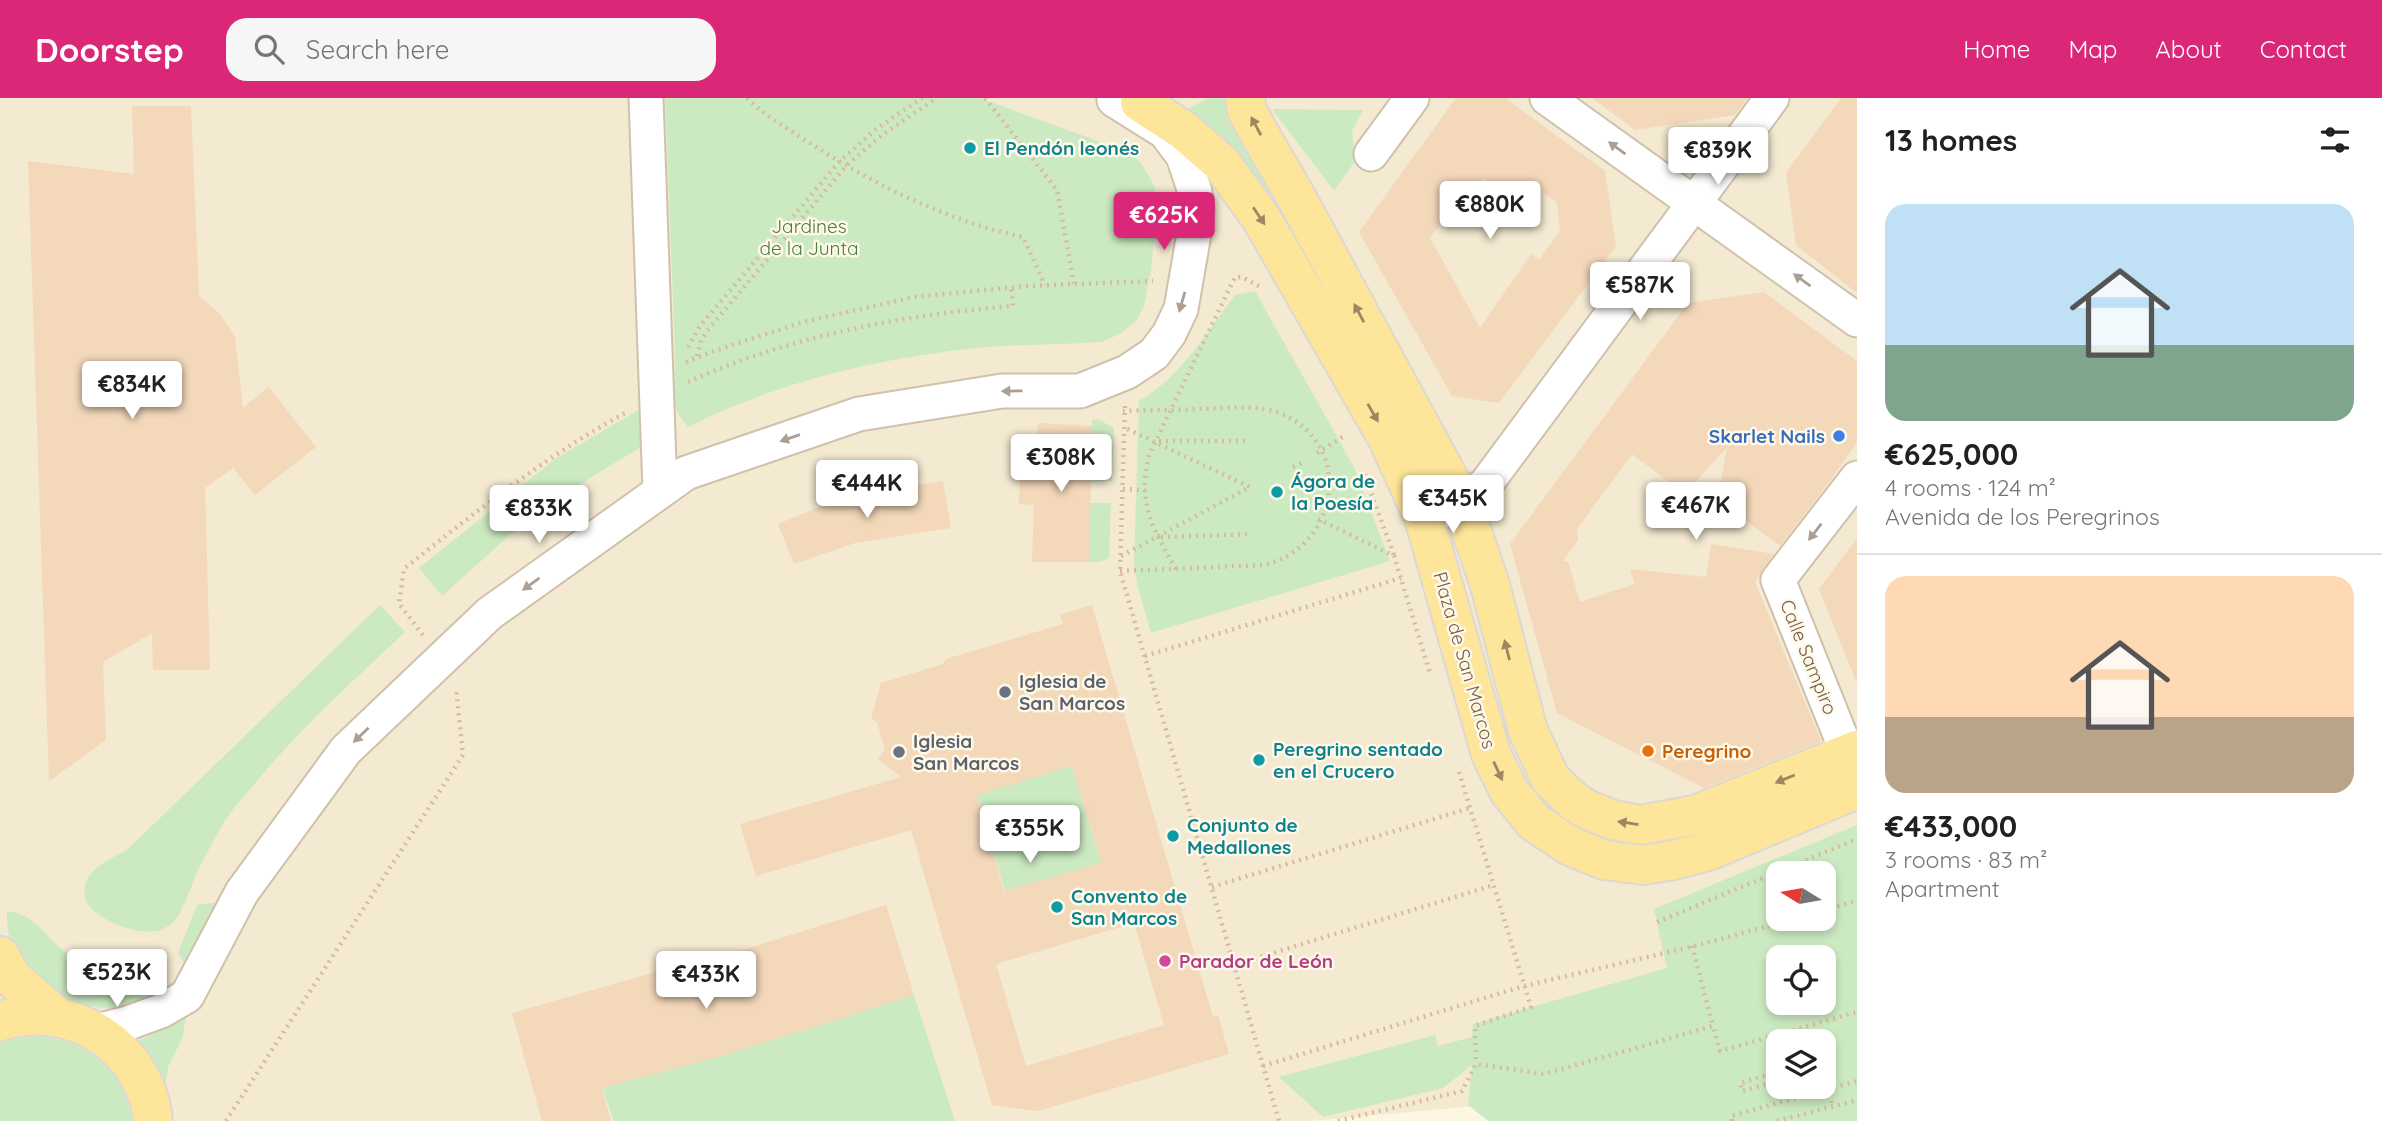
<!DOCTYPE html>
<meta charset="utf-8">
<style>
:root{--surface:#fff;--page:#f6f6f6;--text:#202124;--muted:#757577;--line:#e0e0e0;--accent:#db2777}
body{margin:0;font-family:Quicksand,sans-serif;background:var(--page);color:var(--text);height:100vh;display:flex;flex-direction:column;font-size:26px;white-space:nowrap}
*{box-sizing:border-box;margin:0}
p{font-size:23px;color:var(--muted)}
.icon{flex:none;width:38px;height:38px;fill:none;stroke:currentColor;stroke-width:2;stroke-linecap:round;stroke-linejoin:round}
.map{position:relative;flex:1;overflow:hidden}
.details{display:flex;flex-direction:column;background:var(--surface);width:525px}
.details>*{flex:none}
.needle{width:46px;rotate:281deg}
.buttons{position:absolute;left:1766px;top:763px;display:grid;gap:14px}
.buttons a{display:grid;place-items:center;width:70px;height:70px;border-radius:14px;background:var(--surface);box-shadow:0 4px 10px #0003;font-size:35px}
.price{position:absolute;translate:-50% -60px;padding:0 16px;border-radius:7px;background:#fff;color:#222;font-size:23px;line-height:46px;filter:drop-shadow(0 2px 4px #0008)}
.price::after{content:'';position:absolute;left:50%;top:42px;width:21px;height:16px;margin-left:-10px;background:inherit;clip-path:polygon(0 0,100% 0,50% 100%)}
.price.current{background:var(--accent);color:#fff}
ul{padding:0;list-style:none}
li{display:grid;align-content:center;gap:14px;height:371px;padding:0 28px}
li+li{border-top:2px solid var(--line)}
li span{display:grid;place-items:center;height:217px;border-radius:21px;color:#555}
li>.icon{margin-inline-start:auto}
span .icon{width:126px;height:126px;fill:#fffc;stroke-width:1}
li b{font-size:30px}
h2{display:flex;justify-content:space-between;align-items:center;height:84px;padding:0 28px;font-size:30px}
header{display:flex;align-items:center;gap:42px;box-sizing:border-box;height:98px;padding:0 35px;background:var(--accent);color:#fff}
header strong{font-size:33px}
nav{display:flex;gap:38px;margin-inline-start:auto;font-size:24px}
.search{width:490px;height:63px;background:var(--page);display:flex;align-items:center;gap:18px;box-sizing:border-box;padding:0 24px;border-radius:21px;color:var(--muted);font-size:26px}
main{display:flex;flex:1;min-height:0}
.map>svg:first-child{display:block}
.residential{fill:#f4e9d1;fill-rule:evenodd}
.green{fill:#cceac1;fill-rule:evenodd}
.building{fill:#f3d8ba;fill-rule:evenodd}
.lines{fill:none;stroke-linecap:round;stroke-linejoin:round}
.minor-casing{stroke:#d0c1ac;stroke-width:37}
.major-casing{stroke:#ded8d3;stroke-width:42}
.path{stroke:#d7bb9d;stroke-width:4.5;stroke-dasharray:2 5;stroke-linecap:butt}
.minor{stroke:#fff;stroke-width:33}
.major{stroke:#fde599;stroke-width:38}
.oneway{fill:#9e8660}
.oneway2{fill:#ac9e91}
.culture-dot{fill:#0f9aa8;stroke:#fff9e9;stroke-width:2.5}
.shop-dot{fill:#3f7fe0;stroke:#fff9e9;stroke-width:2.5}
.worship-dot{fill:#6b7280;stroke:#fff9e9;stroke-width:2.5}
.food-dot{fill:#e8710a;stroke:#fff9e9;stroke-width:2.5}
.hotel-dot{fill:#d1479c;stroke:#fff9e9;stroke-width:2.5}
.labels{text-anchor:middle;dominant-baseline:central;stroke-width:5;stroke-linejoin:round;paint-order:stroke}
.culture-label{font-size:19px;font-weight:bold;fill:#0d838f;stroke:#fff9e9;text-anchor:start}
.park-label{font-size:19px;fill:#4a7b40;stroke:#fff9e9}
.shop-label{font-size:19px;font-weight:bold;fill:#366cbe;stroke:#fff9e9;text-anchor:end}
.street-label{font-size:19px;fill:#755e48;stroke:#fff9e9}
.worship-label{font-size:19px;font-weight:bold;fill:#5b616d;stroke:#fff9e9;text-anchor:start}
.food-label{font-size:19px;font-weight:bold;fill:#c56008;stroke:#fff9e9;text-anchor:start}
.hotel-label{font-size:19px;font-weight:bold;fill:#b23c85;stroke:#fff9e9;text-anchor:start}
</style>
<header>
<strong>Doorstep</strong>
<div class="search"><svg class="icon" aria-label="search" viewBox="0 0 24 24"><circle cx="10" cy="10" r="6"/><path d="M15 15l6 6"/></svg>Search here</div>
<nav><a>Home</a><a>Map</a><a>About</a><a>Contact</a></nav>
</header>
<main>
<div class="map">
<svg width="1857" height="1023" viewBox="0 0 1857 1023">
<rect width="100%" height="100%" fill="#fdf6e2"/>
<path class="residential" d="M0 0H1857V947L1824 943H1778L1719 986 1310 1023H0ZM1778 775H1824V821H1778ZM1778 859H1824V905H1778Z"/>
<path class="green" d="M665 0H980L1128 54 1141 65 1155 89 1157 108 1151 172 1144 208 1136 223 1120 236 1101 244C1060 247 1018 246 977 250 879 260 777 284 688 329L677 314 674 301 675 254Z
M1208 0H1225L1239 34 1274 88 1264 97 1184 13Z
M1272 11 1363 12 1352 33 1355 63 1334 93Z
M1255 193 1354 369 1390 463 1151 535 1138 490 1134 466 1139 303C1181 279 1206 235 1235 197Z
M647 307 649 344 564 396 510 437 442 498 419 470 555 361Z
M1098 321 1114 330 1112 383H1090L1092 322Z
M1090 405H1111L1109 460 1100 464H1089Z
M380 507 405 534C352 584 297 633 252 689 243 700 232 711 225 723 215 739 206 757 197 774 191 788 182 818 171 826 152 842 119 830 101 818 90 811 82 802 85 788 88 769 113 760 128 751Z
M1072 668 1101 765 1005 793 977 697Z
M1857 727V1023H1488L1468 1007 1472 967 1443 990 1323 1019 1279 979 1435 937 1438 948 1472 939 1473 926 1667 870 1654 811ZM1824 775V821H1778V775ZM1824 859V905H1778V859ZM1778 943H1824V989H1778Z
M219 804 189 872 178 855 197 807Z
M7 814C32 813 46 839 64 853 80 865 99 875 119 879 137 884 157 878 169 896 153 901 134 910 117 911 79 912 29 886 13 851 8 839 7 826 7 814Z
M914 897 955 1023H614L602 990 728 956Z
M187 914 182 941 168 969 165 989 156 966 139 942 165 931Z
M32 938C86 941 123 968 132 1023H0V945L11 941Z"/>
<path class="building" d="M1456 0H1505L1605 73 1616 148 1499 305 1452 298 1359 134ZM1484 80 1512 101 1525 82 1557 104 1560 133 1539 162 1531 156 1480 230 1430 140 1456 104 1466 107Z
M1592 0H1748L1735 17 1635 32Z
M1841 0H1857V195L1796 147 1786 75Z
M132 8H191L199 198 221 217 235 239 243 310 269 289 316 349 255 397 233 370 205 390 210 572H153L152 535 103 564 106 642 49 683 28 63 134 76Z
M1764 194 1857 263V344L1829 384 1780 448 1718 402 1727 349 1685 396 1632 356 1577 431 1578 442 1563 463 1568 464 1580 504 1635 486 1630 471 1706 479 1711 446 1774 456 1755 484 1821 643 1704 690 1557 615 1510 446 1688 205Z
M1038 325 1092 328 1089 464H1032L1034 407 1019 406 1020 376H1036Z
M943 383 951 430 855 445 794 466 778 426 839 401Z
M1857 440V582L1856 583 1819 491Z
M1092 507 1213 919 1218 917 1229 956 1038 1013 992 1007 911 732 756 778 740 726 901 679 878 661 885 652 877 624 871 621 881 585 943 566 946 561 1063 526 1060 517ZM1072 668 1101 765 1004 793 977 697ZM1134 825 1164 927 1026 968 996 866Z
M886 807 914 897 728 956 602 990 611 1023H542L512 915 666 871 667 876Z"/>
<g class="lines">
<defs>
<path id="minor" d="M646 0 660 393
M1547 0 1857 222
M1371 56 1412 0
M1857 380 1778 482 1857 679
M1424 420 1462 405 1486 386 1772 0
M97 933 128 925 161 913 187 898 242 794 346 652 490 515 686 375 859 316 1002 293H1080L1127 274 1154 256 1169 236 1181 211 1195 130 1197 112 1195 94 1183 58 1165 34 1114 2"/>
<path id="major" d="M1245 0 1247 13 1263 42 1295 97 1462 405 1490 487 1528 633 1551 682 1575 704 1588 712 1613 722 1641 727 1695 717 1857 652
M1140 4 1183 32 1221 65 1261 120 1388 341 1424 420 1491 656 1509 693 1534 724 1570 748 1604 762 1643 767 1674 762 1708 753 1857 691
M0 858 12 880 56 918
M0 923C70 901 146 948 153 1023"/>
</defs>
<use href="#minor" class="minor-casing"/>
<use href="#major" class="major-casing"/>
<path class="path" d="M747 0C765 18 787 30 808 44 875 87 945 122 1023 139L1045 187
M985 0 1057 92 1074 186
M688 249 700 228 839 64 876 31 922 0
M697 258 701 243 707 233 846 68 882 37 937 0
M686 264 711 254 803 224 914 199 1026 188 1153 183
M688 284C790 238 902 217 1013 208L1011 189
M1125 308 1120 473 1279 1023
M1159 343H1249
M1317 355 1344 338
M1293 369 1303 364
M1364 376 1394 457
M1123 391 1145 392
M1293 408 1303 414
M1318 421 1394 458 1430 575
M1161 439 1252 436
M1121 458 1250 389 1125 330
M1176 471C1153 432 1137 404 1149 357L1235 179H1242L1259 188
M1120 473 1263 467C1338 451 1356 348 1282 316 1258 306 1229 310 1203 311 1176 312 1149 312 1123 313
M423 537 399 506 404 471C475 414 547 357 627 314
M1145 558 1401 480
M1459 674 1531 909 1475 928 1476 966
M1212 789 1470 710
M1824 812 1857 803
M1657 824 1857 741
M1692 848 1713 928
M1234 867 1494 787
M1780 936 1782 943
M1263 968 1524 888 1703 846 1793 821
M1778 974 1740 985 1742 993 1778 983
M1824 976 1833 1009
M226 1023 463 657 456 590
M1338 1023 1462 993 1476 966 1544 976 1713 928 1720 953 1857 914
M1732 1023 1731 1018 1857 983
M1777 1023 1857 1002"/>
<use href="#minor" class="minor"/>
<use href="#major" class="major"/>
</g>
<defs><path id="oneway-solid" d="M-6-.8H1V-3.2L6.5 0L1 3.2V.8H-6Z" transform="scale(1.75)"/></defs>
<g class="oneway">
<use href="#oneway-solid" transform="translate(1256 28) rotate(-118)"/>
<use href="#oneway-solid" transform="translate(1259 118) rotate(56)"/>
<use href="#oneway-solid" transform="translate(1359 215) rotate(-118)"/>
<use href="#oneway-solid" transform="translate(1373 315) rotate(60)"/>
<use href="#oneway-solid" transform="translate(1507 552) rotate(-104)"/>
<use href="#oneway-solid" transform="translate(1498 673) rotate(65)"/>
<use href="#oneway-solid" transform="translate(1785 681) rotate(158)"/>
<use href="#oneway-solid" transform="translate(1628 725) rotate(-171)"/>
</g>
<g class="oneway2">
<use href="#oneway-solid" transform="translate(1617 50) rotate(-144)"/>
<use href="#oneway-solid" transform="translate(1802 182) rotate(-144)"/>
<use href="#oneway-solid" transform="translate(1182 204) rotate(106)"/>
<use href="#oneway-solid" transform="translate(1012 293) rotate(179)"/>
<use href="#oneway-solid" transform="translate(790 340) rotate(161)"/>
<use href="#oneway-solid" transform="translate(1815 434) rotate(128)"/>
<use href="#oneway-solid" transform="translate(531 486) rotate(144)"/>
<use href="#oneway-solid" transform="translate(361 637) rotate(136)"/>
</g>
<g class="culture-dot">
<circle cx="970" cy="50" r="7"/>
<circle cx="1277" cy="394" r="7"/>
<circle cx="1259" cy="662" r="7"/>
<circle cx="1173" cy="738" r="7"/>
<circle cx="1057" cy="809" r="7"/>
</g>
<circle class="shop-dot" cx="1839" cy="338" r="7"/>
<g class="worship-dot">
<circle cx="1005" cy="594" r="7"/>
<circle cx="899" cy="654" r="7"/>
</g>
<circle class="food-dot" cx="1648" cy="653" r="7"/>
<circle class="hotel-dot" cx="1165" cy="863" r="7"/>
<g class="labels">
<g class="culture-label">
<text x="984" y="50">El Pendón leonés</text>
<text x="1291" y="383">Ágora de<tspan x="1291" dy="22">la Poesía</tspan></text>
<text x="1273" y="651">Peregrino sentado<tspan x="1273" dy="22">en el Crucero</tspan></text>
<text x="1187" y="727">Conjunto de<tspan x="1187" dy="22">Medallones</tspan></text>
<text x="1071" y="798">Convento de<tspan x="1071" dy="22">San Marcos</tspan></text>
</g>
<g class="park-label">
<text x="809" y="128">Jardines<tspan x="809" dy="22">de la Junta</tspan></text>
</g>
<g class="shop-label">
<text x="1825" y="338">Skarlet Nails</text>
</g>
<g class="street-label">
<text transform="translate(1809 559) rotate(68)">Calle Sampiro</text>
<text transform="translate(1465 562) rotate(74)">Plaza de San Marcos</text>
</g>
<g class="worship-label">
<text x="1019" y="583">Iglesia de<tspan x="1019" dy="22">San Marcos</tspan></text>
<text x="913" y="643">Iglesia<tspan x="913" dy="22">San Marcos</tspan></text>
</g>
<g class="food-label">
<text x="1662" y="653">Peregrino</text>
</g>
<g class="hotel-label">
<text x="1179" y="863">Parador de León</text>
</g>
</g>
</svg>
<div class="buttons">
<a><svg class="needle" viewBox="-14 -14 28 28"><path d="M0-13l5 13h-10z" fill="#e53935"/><path d="M0 13l5-13h-10z" fill="#757577"/></svg></a>
<a><svg class="icon" aria-label="locate" viewBox="0 0 24 24"><circle cx="12" cy="12" r="6"/><path d="M12 2v4M12 18v4M2 12h4M18 12h4"/></svg></a>
<a><svg class="icon" aria-label="layers" viewBox="0 0 24 24"><path d="M12 4l9 5-9 5-9-5zM3 14l9 5 9-5"/></svg></a>
</div>
<b class="price" style="left:1718px;top:89px">€839K</b>
<b class="price" style="left:1490px;top:143px">€880K</b>
<b class="price current" style="left:1164px;top:154px">€625K</b>
<b class="price" style="left:1640px;top:224px">€587K</b>
<b class="price" style="left:132px;top:323px">€834K</b>
<b class="price" style="left:1061px;top:396px">€308K</b>
<b class="price" style="left:867px;top:422px">€444K</b>
<b class="price" style="left:1453px;top:437px">€345K</b>
<b class="price" style="left:1696px;top:444px">€467K</b>
<b class="price" style="left:539px;top:447px">€833K</b>
<b class="price" style="left:1030px;top:767px">€355K</b>
<b class="price" style="left:117px;top:911px">€523K</b>
<b class="price" style="left:706px;top:913px">€433K</b>
</div>
<section class="details">
<h2>13 homes<svg class="icon" aria-label="filters" viewBox="0 0 24 24"><path d="M4 7h16M4 17h16"/><circle cx="9" cy="7" r="2"/><circle cx="15" cy="17" r="2"/></svg></h2>
<ul>
<li><span style="background:linear-gradient(#bfe0f5 65%,#7fa58c 0)"><svg class="icon" aria-label="home" viewBox="0 0 24 24"><path d="M3 11l9-7 9 7M6 9v11h12V9"/></svg></span><div><b>€625,000</b><p>4 rooms · 124 m²</p><p>Avenida de los Peregrinos</p></div></li>
<li><span style="background:linear-gradient(#ffd9b3 65%,#b9a48a 0)"><svg class="icon" aria-label="home" viewBox="0 0 24 24"><path d="M3 11l9-7 9 7M6 9v11h12V9"/></svg></span><div><b>€433,000</b><p>3 rooms · 83 m²</p><p>Apartment</p></div></li>
</ul>
</section>
</main>
